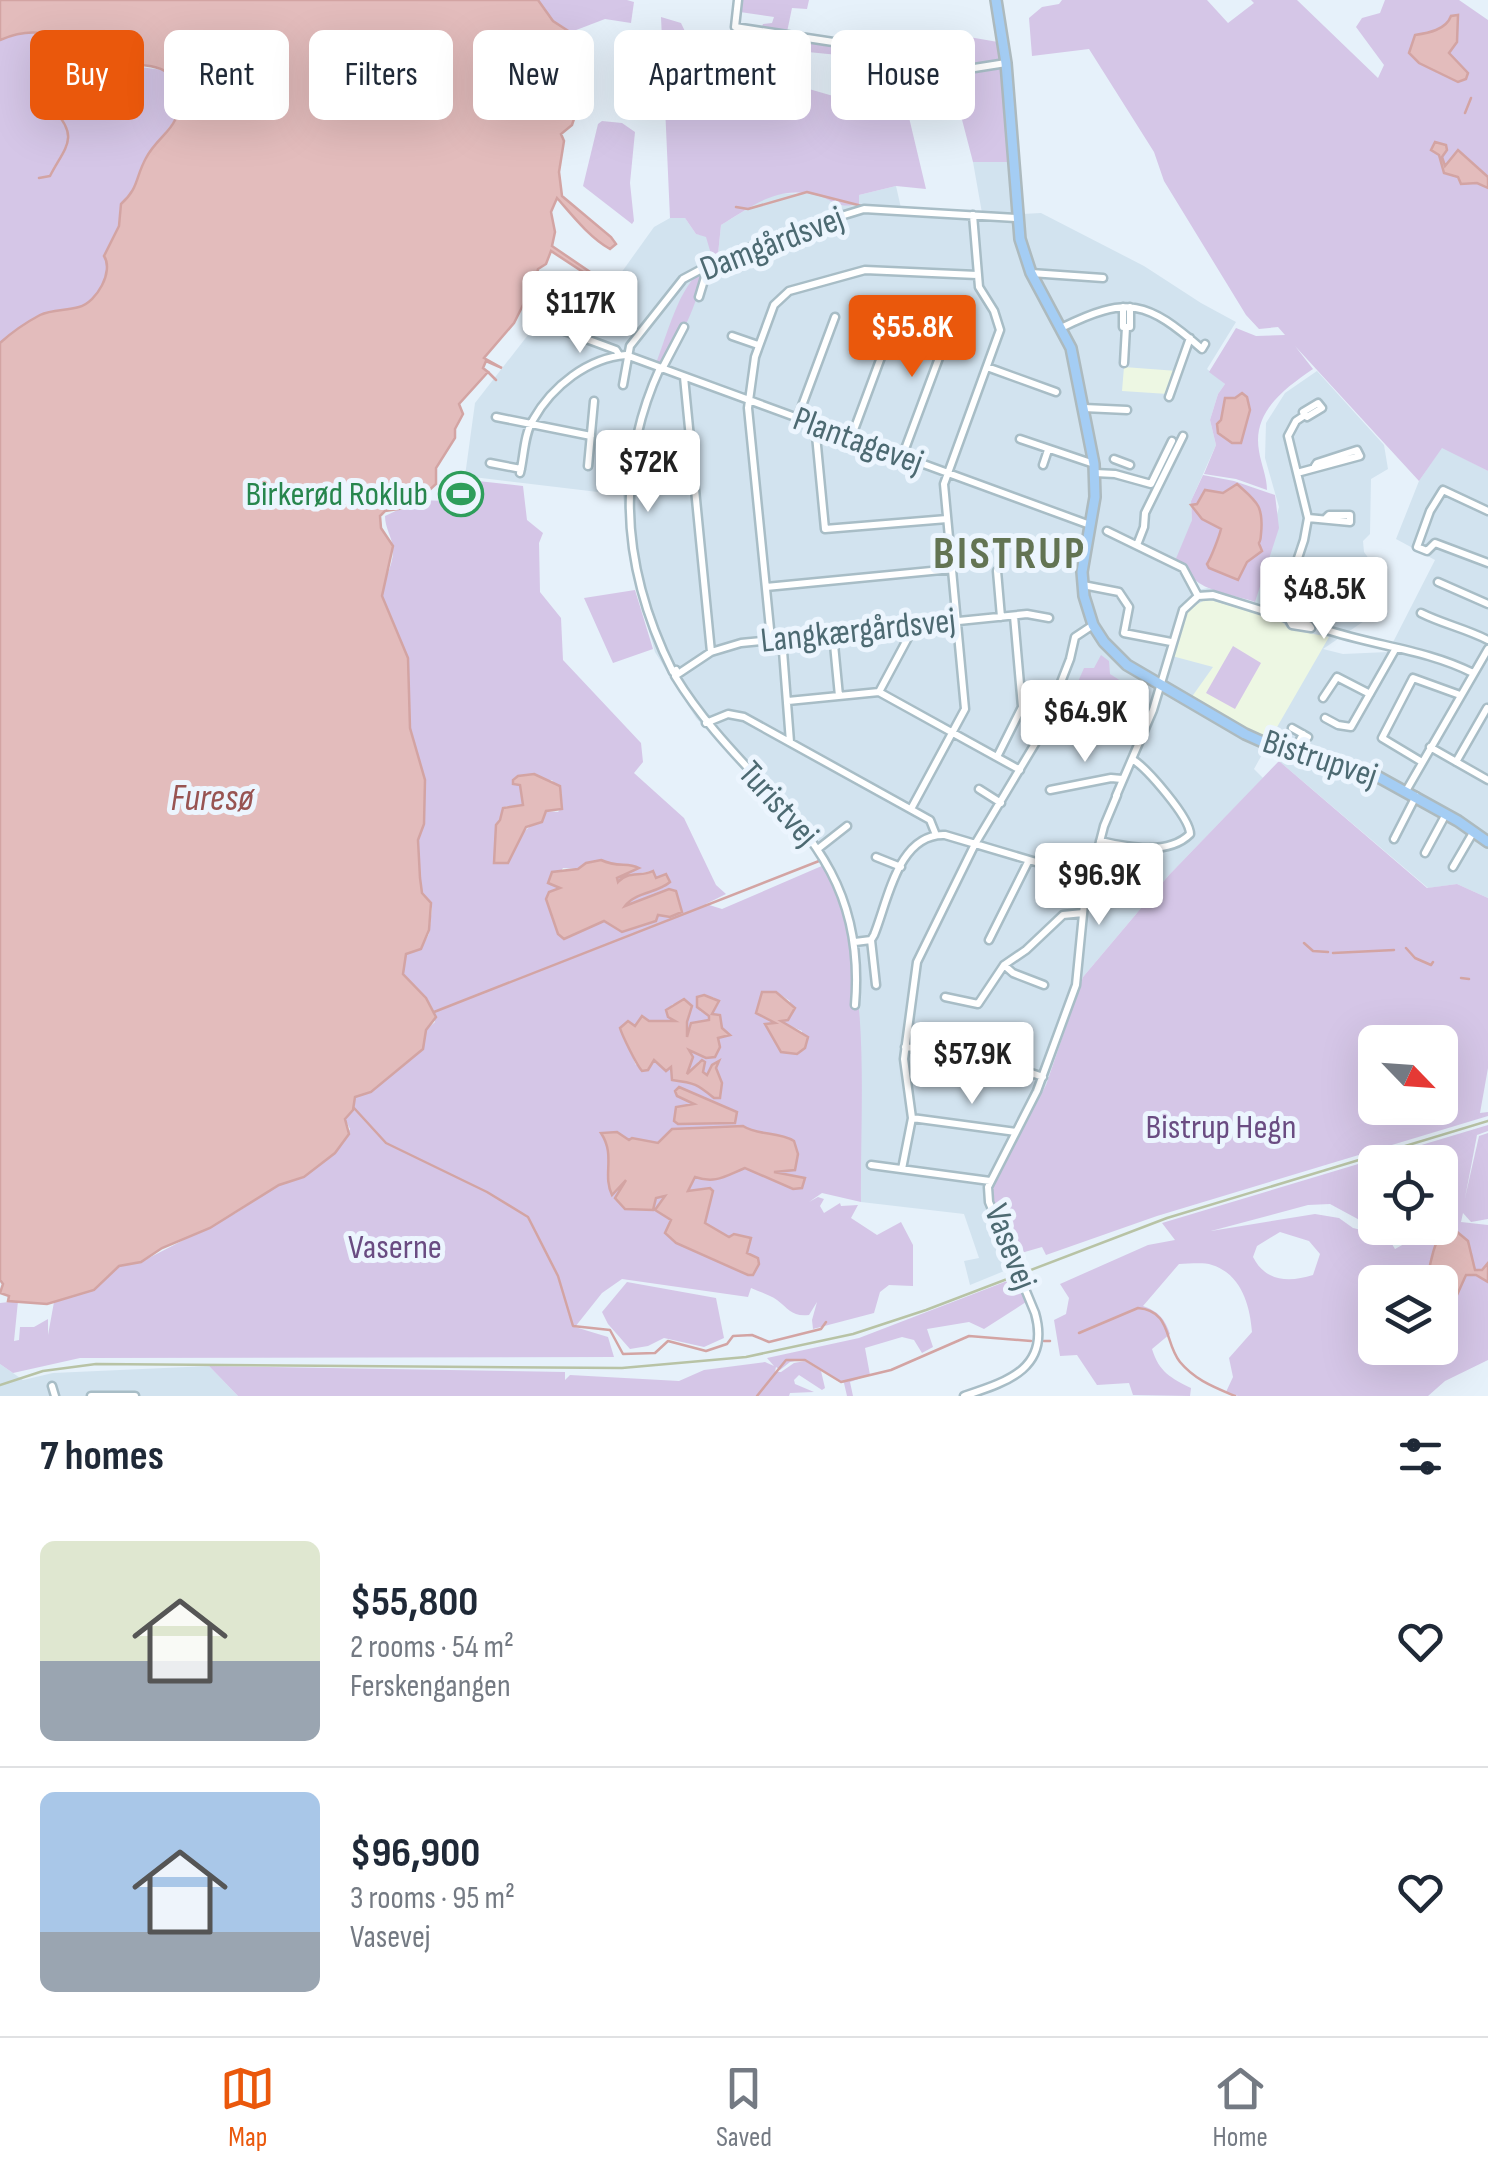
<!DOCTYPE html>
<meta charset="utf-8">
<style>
:root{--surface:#fff;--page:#f6f6f7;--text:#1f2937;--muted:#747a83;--line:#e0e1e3;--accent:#ea580c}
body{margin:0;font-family:"Sofia Sans Condensed",sans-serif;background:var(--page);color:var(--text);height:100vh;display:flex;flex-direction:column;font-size:38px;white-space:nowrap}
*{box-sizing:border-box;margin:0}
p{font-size:32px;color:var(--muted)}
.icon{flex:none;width:55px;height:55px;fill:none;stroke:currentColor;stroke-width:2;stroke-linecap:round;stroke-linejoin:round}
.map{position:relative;height:1396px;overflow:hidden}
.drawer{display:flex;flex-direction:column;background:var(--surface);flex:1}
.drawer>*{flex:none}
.hud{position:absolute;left:30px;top:30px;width:1430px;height:90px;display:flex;gap:20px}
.needle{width:65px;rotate:115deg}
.tools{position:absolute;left:1358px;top:1025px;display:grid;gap:20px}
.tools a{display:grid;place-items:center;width:100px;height:100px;border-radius:15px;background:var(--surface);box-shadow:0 10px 40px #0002;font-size:50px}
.price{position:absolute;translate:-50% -85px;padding:0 22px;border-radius:10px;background:#fff;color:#222;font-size:32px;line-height:65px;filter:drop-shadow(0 2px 5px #0008)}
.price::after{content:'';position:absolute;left:50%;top:60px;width:30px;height:22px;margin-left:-15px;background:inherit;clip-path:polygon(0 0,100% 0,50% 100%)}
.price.current{background:var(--accent);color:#fff}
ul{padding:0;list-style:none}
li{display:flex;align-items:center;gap:30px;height:250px;padding:0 40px}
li+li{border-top:2px solid var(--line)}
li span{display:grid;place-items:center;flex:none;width:280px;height:200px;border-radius:15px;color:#555}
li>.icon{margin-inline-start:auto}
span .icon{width:120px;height:120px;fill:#fffc;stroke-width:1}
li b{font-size:42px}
h2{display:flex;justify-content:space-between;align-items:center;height:120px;padding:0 40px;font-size:42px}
.pill{padding:0 35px;border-radius:15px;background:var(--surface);box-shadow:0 10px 40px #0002;font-size:35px;line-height:90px}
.pill.current{background:var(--accent);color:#fff}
.menu{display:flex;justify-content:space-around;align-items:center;height:140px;border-top:2px solid var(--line);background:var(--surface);font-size:28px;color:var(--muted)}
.menu a{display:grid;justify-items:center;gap:5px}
.menu .current{color:var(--accent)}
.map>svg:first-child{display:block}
.residential{fill:#d2e3ef}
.education{fill:#edf7e3}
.green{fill:#d5c6e7;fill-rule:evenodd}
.water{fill:#e3bcbc;stroke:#d3a4a3;stroke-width:2.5}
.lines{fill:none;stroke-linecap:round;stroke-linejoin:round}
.stream{stroke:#d3a4a3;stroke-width:2.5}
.minor-casing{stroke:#a8bdc6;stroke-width:11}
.major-casing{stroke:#adbabe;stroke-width:14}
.minor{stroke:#fff;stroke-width:6}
.major{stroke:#a4cdf4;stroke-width:9}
.tram{stroke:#b8c3a5;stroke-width:2.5}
.labels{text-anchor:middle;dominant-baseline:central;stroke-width:10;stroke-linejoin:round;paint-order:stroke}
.street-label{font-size:35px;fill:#4d6a72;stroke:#ecf5fe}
.leisure-label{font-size:35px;fill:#27864d;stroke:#ecf5fe;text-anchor:end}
.park-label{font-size:35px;fill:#6a4c82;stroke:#ecf5fe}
.water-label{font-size:38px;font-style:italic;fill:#985452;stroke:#ecf5fe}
.district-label{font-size:45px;font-weight:bold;letter-spacing:2.5px;fill:#637453;stroke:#ecf5fe}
</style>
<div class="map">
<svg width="1488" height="1396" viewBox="0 0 1488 1396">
<rect width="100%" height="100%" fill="#e6f1fa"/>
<path class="residential" d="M973 162H1017L1022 214 1041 213 1144 266 1201 303 1236 322 1207 369 1225 384 1218 394 1210 420 1216 445 1191 501 1192 520 1181 564 1189 571 1198 590 1208 588 1254 602 1279 507 1265 458 1266 423 1285 393 1317 371 1384 445 1388 469 1371 479 1370 534 1363 541 1364 552 1386 582 1373 615 1323 649 1343 654 1388 652 1435 560 1396 539 1419 481 1442 447 1488 471V898L1457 884 1428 888 1279 761 1264 751 1254 769 1263 778 1169 875 1083 977 1046 1085 991 1185 1014 1255V1267L970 1285 964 1261 979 1258 964 1214 861 1202 859 1031 851 949 838 893 817 847 696 718 655 652 630 563 623 495 465 476 475 403 556 299 606 294 654 227 670 218H685L696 234 706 236 718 254 721 225 773 193 859 195 896 186 901 208 982 213Z
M0 1364 23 1380 53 1373 209 1366 238 1396H0Z"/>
<path class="education" d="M1124 367 1177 371 1168 394 1122 391Z
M1207 599 1282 621 1288 629 1329 637 1269 741 1191 698 1213 667 1172 656 1188 609Z"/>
<path class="green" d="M538 0H627L634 2 631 23 605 19 571 32 553 21Z
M739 0H809L807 9 792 8 787 32 848 48V56L808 52 809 89 847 100 902 88 926 189 896 186 859 195V204C834 209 836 200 815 195 777 185 751 207 721 225L718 254H711L706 237 696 234 685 218H670L661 17 681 23 691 44 697 92 707 91 705 69 708 61 717 65 716 114 722 120 730 42 737 39 741 45 746 103 759 108C778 85 751 50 763 24L772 23 774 17 740 12Z
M1062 0H1207L1228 23 1254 3 1251 0H1297L1378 78 1384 65 1356 27 1362 18 1380 13 1385 0H1459L1488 20V471L1442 448 1419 481 1295 346 1313 369C1284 389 1252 412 1259 451 1261 464 1267 477 1267 490L1236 479 1204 474 1216 445 1210 420 1218 394 1225 384 1209 372 1236 328 1256 336 1285 335 1278 327 1259 329 1246 315 1164 181 1154 152 1089 49 1032 56 1029 18 1042 7 1059 4Z
M934 31 998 42 1000 62 943 73Z
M26 32 53 34 109 63 163 70 177 86 179 114 146 158 134 192 120 208 119 225 104 256C113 271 100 294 86 304 74 312 54 309 40 315 25 323 12 332 0 343V40Z
M1001 65 1008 162H973L953 85 945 76Z
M602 121 622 123 635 132 630 183 634 221 632 224 583 186 598 124Z
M703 271C697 308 682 334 663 365L656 363C666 339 680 282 703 271Z
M1203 475 1234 481 1275 495 1279 528 1255 602C1238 596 1214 593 1199 583 1190 577 1186 567 1175 561L1192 520 1191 501Z
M478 481 523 486 527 520 543 533 539 543 540 592 561 618 563 660 641 743 643 762 634 773 684 818 716 885 726 894 706 904 722 909 824 865C873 967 860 1092 861 1202L822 1193 809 1202 818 1197 824 1199 820 1206 824 1213 840 1203 841 1206 858 1205 851 1218 877 1235 901 1222 913 1245V1286L889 1285 880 1292 874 1313 813 1329 812 1320 817 1302 809 1315C792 1317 789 1309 777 1300 770 1295 760 1292 751 1288L748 1297 622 1279 602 1293 575 1327 608 1337 614 1357 80 1358 13 1373 0 1364V1303L18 1301 14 1341 19 1340 20 1327H34L48 1319V1335L54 1302 94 1290 119 1266 141 1262 236 1213 279 1185 304 1177 335 1153 350 1129 345 1119 354 1108 355 1097 371 1092 423 1049 426 1030 435 1022 426 998 403 974 406 954 421 949 429 934 432 908 421 890 419 860 418 840 424 824 425 780 410 728 408 658 382 596C382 580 394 567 393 548 392 537 385 528 385 516L419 500 473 502ZM552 780 562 794V807L558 812 546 811 544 818C515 831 520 848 494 863L496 825 506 806H523L520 784H513ZM601 860 615 866 638 869 617 878 615 881 618 883 630 875 652 871 656 879 666 874 665 887 632 898 624 907 669 889 676 891 682 911 604 921 569 936 558 934 557 891 560 888 553 885 563 868 578 869ZM776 992 790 1001 783 1023 802 1031 803 1048 797 1054 778 1046 766 1025 776 1024 756 1013 767 993ZM707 997H713L719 1003 712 1015 722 1029 718 1039 699 1053 689 1051 687 1075 699 1061 705 1064 703 1073 707 1075 712 1067 722 1083 721 1098 654 1060 636 1065 620 1028 629 1021 635 1027 642 1016 649 1021H676L668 1017 666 1011 673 1004 692 1006 687 1022V1037L690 1026 709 1020V1016L700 1011ZM688 1090 737 1112 735 1123 678 1124 674 1120 676 1107 695 1104 677 1096Z
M635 590 653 649 613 663 584 598Z
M1233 646 1261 663 1235 709 1206 693Z
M1101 655 1109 661 1110 674 1132 688C1120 708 1088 727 1093 752L1076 745 1073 730 1082 711C1072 703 1067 696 1070 683L1077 684 1084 668H1094Z
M1279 761 1427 888 1457 884 1488 898V1068L1480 1113 1488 1112V1116L1157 1216 1046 1255 1042 1247 1014 1255 992 1200 991 1185 1046 1085 1083 977 1169 875ZM1375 1042H1440V1108H1375Z
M1488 1125V1131L1477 1135 1465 1198 1479 1136 1488 1133V1219L1471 1222 1463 1213 1461 1222 1488 1225V1263L1482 1270H1475L1468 1241 1456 1231 1444 1232C1433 1242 1431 1267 1425 1282H1375V1348H1440V1294L1457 1295 1466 1275H1476L1488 1282V1360L1445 1381 1428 1396H1238L1226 1392 1233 1377 1229 1358 1252 1332C1250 1305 1241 1274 1212 1265 1203 1262 1189 1264 1179 1264L1143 1306C1158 1311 1165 1319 1170 1334L1152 1349C1159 1372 1171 1378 1191 1388L1190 1396 1133 1395 1129 1383 1097 1385 1077 1355 1060 1356 1054 1320 1066 1314 1069 1298 1060 1284 1148 1245 1175 1240 1162 1223ZM1375 1162H1440V1228H1375ZM1330 1204 1404 1244 1395 1249 1387 1236 1353 1228 1339 1218 1315 1214 1211 1231 1308 1205ZM1280 1232 1309 1241 1320 1254 1313 1275C1288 1283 1265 1281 1253 1257L1257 1246Z
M1015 1278 1026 1302 984 1329 969 1322 927 1329 933 1347 922 1353 914 1340 902 1337 865 1348 870 1375 850 1382 853 1396H847L844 1383 804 1359 790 1362 780 1370 776 1367 775 1372H781L794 1363 805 1361 821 1371 825 1388 822 1390 799 1375 794 1380 795 1384 814 1392 816 1396 814 1392 790 1393 789 1396H238L209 1366 565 1372V1380L570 1375 679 1381 704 1370 765 1362 774 1366 767 1358 859 1338Z
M627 1282 716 1298 724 1338 704 1347 664 1338 648 1346 630 1349 608 1324 602 1312Z"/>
<path class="water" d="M0 0H538L553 21 573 34 576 43 578 107 572 125 561 134 564 141 559 172 562 196 611 237 616 244 610 249C589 237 572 215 557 198L551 212 555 232 552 246 618 291 615 293 551 251 546 264 538 269 535 283 525 289 524 303 514 323 484 358 502 368 486 361 483 368 488 372 459 404 463 414 455 429V438L436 468V484L411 507 385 511 380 516 381 528 393 546 382 596 408 658 410 728 425 780 424 824 418 840 420 878 422 893 431 903 429 930 421 949 406 954 403 974 426 998 436 1017 426 1030 423 1049 371 1092 355 1097 353 1110 345 1119 349 1134 335 1153 304 1177 279 1185 210 1228 162 1248 141 1262 119 1266 94 1290 47 1304 8 1301 9 1296 0 1293 3 1284 0 1280V343C12 332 25 323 40 315 52 309 66 311 79 307 97 302 114 271 104 256L119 226 121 204C139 188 135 178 146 158 160 132 183 129 178 93 176 85 175 78 168 73 151 60 120 68 100 59 62 42 45 21 0 40Z
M1458 15 1457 42 1449 53 1468 73 1466 79 1458 82 1419 63 1409 53 1415 35C1428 33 1446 30 1451 16Z
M1435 142 1446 145 1447 150 1442 157 1445 166 1458 150 1488 177V188L1477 183 1461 184 1458 177 1444 173 1439 155 1431 150Z
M1242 393 1247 397 1250 410 1241 443H1232L1218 433 1217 424 1221 420 1225 398H1235Z
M1237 484C1256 501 1264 505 1261 534 1260 550 1256 536 1262 551L1247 562 1238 580 1209 568 1207 564C1211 558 1219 537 1221 529L1202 519 1191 505 1197 504 1205 490 1223 493Z
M534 774 560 786 562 809 546 811 542 822 526 827 508 863H494L496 825 500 820 503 808 523 805 520 785 513 784V780L518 776Z
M601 860C618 868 627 862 639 868L617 878 618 882C627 871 641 877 653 871L656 878 666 874 670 882C658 893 635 892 625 906L669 889 676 891 682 912 670 917 658 915 656 921 622 932 604 921 564 939 558 934 546 899 549 892 560 888 548 883 552 872 578 869 586 863Z
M762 992H776L795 1008 788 1020 781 1021 808 1037 805 1048 797 1054 781 1052 765 1024 775 1023 756 1013Z
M704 995 719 1001 712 1014 720 1015 722 1028 730 1035 718 1038 720 1047 715 1057 706 1058 689 1050 693 1057 687 1074 702 1060 705 1062 703 1072 707 1075 712 1065 719 1061 716 1068 722 1083 720 1098H714C697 1084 695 1083 672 1080L671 1067 666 1071 654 1060 648 1070 642 1071C636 1064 622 1035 620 1028L628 1021 635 1026 642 1016 649 1021H675L668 1017 666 1010 684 999 692 1006 687 1022V1037L691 1023 709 1020V1016L697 1007V997Z
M679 1087 737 1112 735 1123 678 1124 674 1121 676 1107 694 1104 677 1096 675 1091Z
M743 1126C758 1136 778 1131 794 1141L798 1154 795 1170 774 1172 805 1178 802 1188 793 1189 745 1168C725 1176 716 1184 695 1177L688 1191 710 1188 713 1191 705 1223 729 1237 734 1234 751 1238 747 1253 758 1258 759 1264 753 1275H748L676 1243 665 1233 671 1220 655 1210 665 1196 656 1198 653 1210 625 1209 615 1198 626 1180 612 1195C602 1174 616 1156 601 1133L617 1132 629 1140 632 1138 658 1143 672 1129Z
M1456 1231 1468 1241 1475 1270H1482L1488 1263V1282L1476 1275H1466L1457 1295 1440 1294V1282H1425C1432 1266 1431 1244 1444 1232Z"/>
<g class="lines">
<path class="stream" d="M1465 113 1471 98
M39 178 50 176C65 147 80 138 54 110
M736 207 748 209 807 192 862 206
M901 208 911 209
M488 372 496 380
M1304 943 1313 951 1328 952
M1406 948 1415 958 1431 965 1433 962
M1333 953 1394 950
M1461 978 1469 979
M434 1012 819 861
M354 1108 386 1143 487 1192 528 1217 558 1276 573 1326 610 1330 623 1354 655 1353 668 1341 706 1351 727 1344 733 1336 752 1335 769 1342 821 1329 826 1322
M1079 1333 1138 1308C1172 1311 1164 1342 1180 1362 1195 1380 1214 1387 1235 1396
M1044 1341H1050
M757 1396 786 1360H805L841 1382 891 1370 969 1336 1031 1341"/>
<defs>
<path id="minor" d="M738 0 735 27 866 47 911 78 1006 63
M1031 273 1103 278
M699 297 705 277 704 267
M1123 307V327H1130V307
M1061 328C1128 295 1147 301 1202 349L1205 344
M562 330 616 350 619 355
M732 336 758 345
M1124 363 1126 327
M987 367 1056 392
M660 368C613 471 623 572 673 672L676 670
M662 369 684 327
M684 377 711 652
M623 385 630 346 683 279 713 263 779 235 864 209 1016 218
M1169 397 1190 338
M1084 408 1127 410
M496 417 591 436
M797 419 835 317
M815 425 825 529 947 519
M851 438 890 333
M1020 439 1094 464
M902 457 955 315
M1114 459 1130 465
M490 463 521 469
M1043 465 1048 450
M588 466 594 401
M520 473C524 457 524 434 533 420 552 386 588 358 626 355L1090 525
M1095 473 1115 474 1151 484 1172 441
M1297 473 1360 456 1357 450 1317 463 1315 466
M1488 511 1443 490 1430 511 1417 547 1427 551 1435 543 1488 563
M1308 518 1350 522V515H1329L1326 518
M1107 531 1183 568 1198 596
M1137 545 1144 527 1145 513 1183 436
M1296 563 1360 587 1362 581 1319 567 1316 569
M997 571 1001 617
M1438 582 1488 604
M1083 585 1119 592 1129 607 1124 633 1171 642
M766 587 952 569
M1421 613C1443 624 1464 628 1488 640
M1279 615 1304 540 1308 518 1288 436 1296 421 1305 415 1303 412 1318 403 1322 408 1307 417 1305 415
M1324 629C1374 646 1425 649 1473 673
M833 634 839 696
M782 638 790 742
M771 639 748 408 755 357 774 305 789 291 865 270 977 275
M879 692 909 636 911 626
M1323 698 1337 677 1370 694
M788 701 879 692 1020 770
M1325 718 1338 725 1351 727 1396 648
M706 723 728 714 744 717 930 820 936 835
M1292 728 1308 737
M1042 731 1070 659 1075 637 1093 625
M1430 747 1488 780
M1292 755 1303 734
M997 757 1022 707 1014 616
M1422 762 1382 738 1413 678 1460 695
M1456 762 1487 708
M979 789 1001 803
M1050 790 1111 778 1122 779
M1406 791 1488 649
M1116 796 1153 710 1183 610 1198 596 1213 595 1309 625 1311 628 1292 625 1288 618
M911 809 965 709 944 484 1000 330 994 311 979 287 973 215
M1394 839 1416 796
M1100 841C1127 847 1168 856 1190 834 1190 818 1147 768 1132 759
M819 848 847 826
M1425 853 1446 814
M876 857 901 867
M1453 867 1474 831
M1141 873 1146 849
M871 940 876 985
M989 940 1029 860
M855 942 871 940 874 935C888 901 898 833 945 835L1090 878
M1004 965 1013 973 1044 985
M945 997 978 1004 1004 965 1026 950 1063 915 1083 913
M855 1005C869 838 750 799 675 676L711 652 741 643 1027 614 1049 618
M905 1047 973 1053 1043 1077
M912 1118 1016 1132
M871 1165 990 1181
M902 1169 912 1118 904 1059 917 962 975 844 1039 737
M52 1386 55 1396
M91 1396H135
M964 1396C1006 1382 1051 1369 1035 1313L989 1202 988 1187 1037 1091 1076 985 1084 904 1104 826 1117 795"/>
<path id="major" d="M996 0 1006 63 1020 239 1031 273 1071 348 1094 464 1095 497 1082 572 1084 596 1093 625 1104 642 1127 665 1245 734 1292 755 1364 769 1458 821 1488 842"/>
</defs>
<use href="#minor" class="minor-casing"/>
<use href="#major" class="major-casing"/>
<use href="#minor" class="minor"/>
<use href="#major" class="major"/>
<path class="tram" d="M0 1385 43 1371 96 1364 622 1368 746 1357 853 1334 926 1310 1167 1218 1488 1121"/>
</g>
<defs>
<symbol id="stadium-ring" viewBox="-11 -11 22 22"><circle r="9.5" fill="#ecf5fe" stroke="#2e9e5b" stroke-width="1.5"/><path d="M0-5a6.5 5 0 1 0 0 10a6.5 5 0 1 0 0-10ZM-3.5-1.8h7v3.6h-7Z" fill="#2e9e5b"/></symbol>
</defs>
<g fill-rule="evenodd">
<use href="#stadium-ring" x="436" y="469" width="50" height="50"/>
</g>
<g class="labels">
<g class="street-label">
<text transform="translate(772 244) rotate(-21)">Damgårdsvej</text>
<text transform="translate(858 441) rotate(20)">Plantagevej</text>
<text transform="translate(858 631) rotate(-6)">Langkærgårdsvej</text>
<text transform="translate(1320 759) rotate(18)">Bistrupvej</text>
<text transform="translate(778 804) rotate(48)">Turistvej</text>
<text transform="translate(1010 1247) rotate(69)">Vasevej</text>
</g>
<g class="leisure-label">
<text x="428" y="494">Birkerød Roklub</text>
</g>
<g class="park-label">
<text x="1221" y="1127">Bistrup Hegn</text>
<text x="395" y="1247">Vaserne</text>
</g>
<g class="water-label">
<text x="212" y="798">Furesø</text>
</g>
<g class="district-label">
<text x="1010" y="554">BISTRUP</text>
</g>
</g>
</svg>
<div class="tools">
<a><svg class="needle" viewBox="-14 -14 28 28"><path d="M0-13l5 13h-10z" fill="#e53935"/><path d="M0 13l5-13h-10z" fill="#747a83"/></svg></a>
<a><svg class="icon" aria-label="locate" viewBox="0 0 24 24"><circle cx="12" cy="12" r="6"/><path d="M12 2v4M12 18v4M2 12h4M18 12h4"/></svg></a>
<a><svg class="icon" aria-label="layers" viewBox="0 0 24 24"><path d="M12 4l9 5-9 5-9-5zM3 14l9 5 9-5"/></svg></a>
</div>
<b class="price" style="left:580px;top:356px">$117K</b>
<b class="price current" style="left:912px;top:380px">$55.8K</b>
<b class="price" style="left:648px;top:515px">$72K</b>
<b class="price" style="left:1324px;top:642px">$48.5K</b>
<b class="price" style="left:1085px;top:765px">$64.9K</b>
<b class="price" style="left:1099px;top:928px">$96.9K</b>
<b class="price" style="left:972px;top:1107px">$57.9K</b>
<div class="hud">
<a class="pill current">Buy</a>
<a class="pill">Rent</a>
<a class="pill">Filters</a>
<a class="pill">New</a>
<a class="pill">Apartment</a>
<a class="pill">House</a>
</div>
</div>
<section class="drawer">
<h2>7 homes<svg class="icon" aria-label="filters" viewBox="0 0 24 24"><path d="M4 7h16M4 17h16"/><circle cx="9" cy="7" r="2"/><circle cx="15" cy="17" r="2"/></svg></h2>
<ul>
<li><span style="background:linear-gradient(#dfe7d0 60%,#9aa5b1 0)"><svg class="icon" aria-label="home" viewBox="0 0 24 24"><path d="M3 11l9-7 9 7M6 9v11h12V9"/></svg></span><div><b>$55,800</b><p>2 rooms · 54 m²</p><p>Ferskengangen</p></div><svg class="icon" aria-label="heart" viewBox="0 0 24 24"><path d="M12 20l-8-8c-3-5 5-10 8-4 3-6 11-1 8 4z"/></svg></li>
<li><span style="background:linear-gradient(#a9c7e8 70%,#9aa5b1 0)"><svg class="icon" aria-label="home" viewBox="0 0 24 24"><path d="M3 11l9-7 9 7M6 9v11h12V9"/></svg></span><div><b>$96,900</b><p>3 rooms · 95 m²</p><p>Vasevej</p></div><svg class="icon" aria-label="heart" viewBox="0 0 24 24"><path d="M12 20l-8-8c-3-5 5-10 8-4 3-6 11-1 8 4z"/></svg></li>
</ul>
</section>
<nav class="menu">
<a class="current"><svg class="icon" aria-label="map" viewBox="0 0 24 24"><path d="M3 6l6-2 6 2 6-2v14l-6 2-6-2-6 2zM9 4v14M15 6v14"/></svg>Map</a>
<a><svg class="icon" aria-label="saved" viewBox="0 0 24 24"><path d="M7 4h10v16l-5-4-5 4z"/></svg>Saved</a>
<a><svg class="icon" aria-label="home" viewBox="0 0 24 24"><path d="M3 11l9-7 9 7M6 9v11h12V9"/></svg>Home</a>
</nav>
